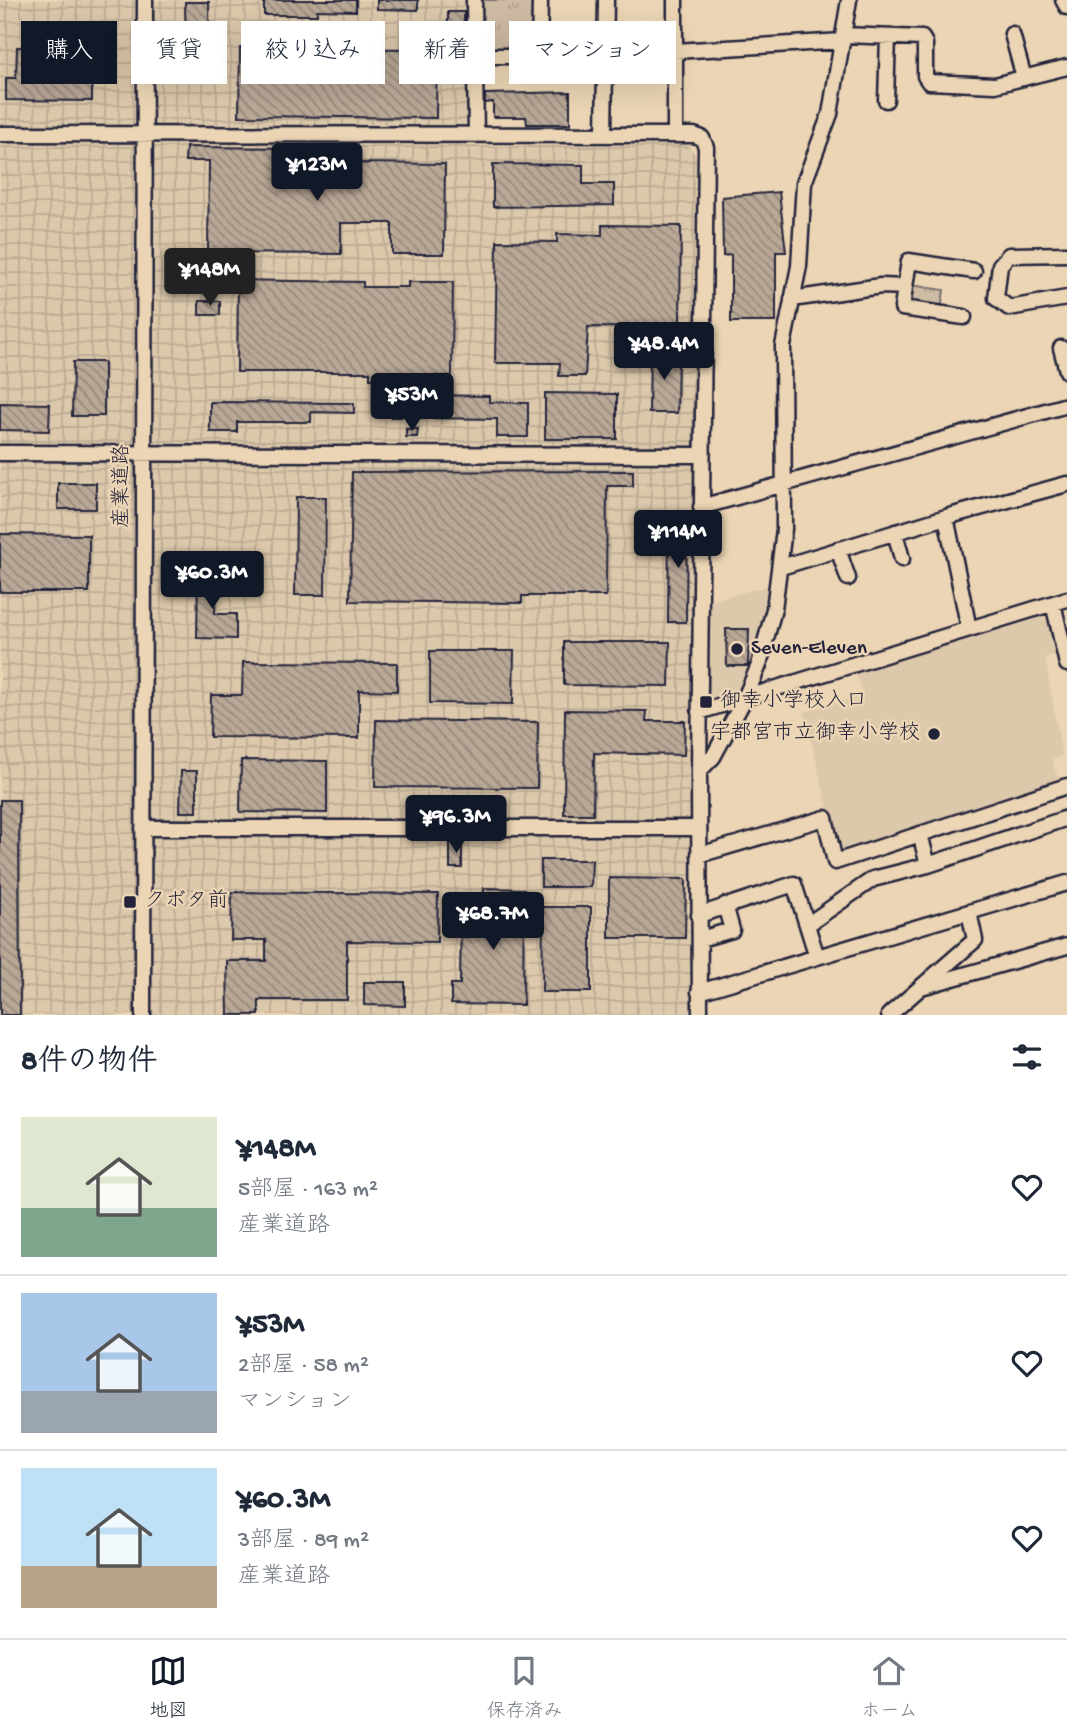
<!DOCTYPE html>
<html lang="ja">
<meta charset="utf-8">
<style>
:root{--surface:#fff;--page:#f6f6f7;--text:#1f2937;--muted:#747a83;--line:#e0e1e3;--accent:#111827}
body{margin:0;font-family:"Gochi Hand","Klee One",sans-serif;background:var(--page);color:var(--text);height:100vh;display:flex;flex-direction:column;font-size:26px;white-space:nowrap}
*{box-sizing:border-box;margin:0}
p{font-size:23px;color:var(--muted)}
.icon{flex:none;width:38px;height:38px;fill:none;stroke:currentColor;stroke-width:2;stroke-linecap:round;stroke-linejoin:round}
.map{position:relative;height:1015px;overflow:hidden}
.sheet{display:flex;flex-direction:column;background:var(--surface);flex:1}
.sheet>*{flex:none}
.hud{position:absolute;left:21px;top:21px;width:700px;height:63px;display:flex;gap:14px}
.price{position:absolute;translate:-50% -60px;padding:0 16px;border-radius:7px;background:var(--accent);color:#fff;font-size:23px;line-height:46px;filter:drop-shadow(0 2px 4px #0008)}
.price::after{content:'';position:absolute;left:50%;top:42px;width:21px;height:16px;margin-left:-10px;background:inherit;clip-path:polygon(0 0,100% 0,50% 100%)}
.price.current{background:#222;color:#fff}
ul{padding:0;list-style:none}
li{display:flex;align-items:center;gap:21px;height:175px;padding:0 21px}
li+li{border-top:2px solid var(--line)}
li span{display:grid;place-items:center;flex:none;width:196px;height:140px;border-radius:0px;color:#555}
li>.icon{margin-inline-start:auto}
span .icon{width:84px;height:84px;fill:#fffc;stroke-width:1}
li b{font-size:30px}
h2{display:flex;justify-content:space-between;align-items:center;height:84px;padding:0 21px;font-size:30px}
.pill{padding:0 24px;border-radius:0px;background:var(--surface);box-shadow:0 7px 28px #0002;font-size:24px;line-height:63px}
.pill.current{background:var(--accent);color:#fff}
.dock{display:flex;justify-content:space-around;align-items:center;height:98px;border-top:2px solid var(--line);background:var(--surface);font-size:19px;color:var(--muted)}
.dock a{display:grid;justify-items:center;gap:4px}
.dock .current{color:var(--accent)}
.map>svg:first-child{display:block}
.built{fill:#dcc8ab}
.industrial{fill:url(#industrial-grid)}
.park{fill:url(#park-tufts);stroke:#786e6f;stroke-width:2}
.building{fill:url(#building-back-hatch);stroke:#22223b;stroke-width:2}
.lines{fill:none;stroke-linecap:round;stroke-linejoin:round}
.minor-casing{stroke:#22223b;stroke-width:19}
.minor{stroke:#ebd5b4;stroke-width:14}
.poi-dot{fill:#22223b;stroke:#ebd5b4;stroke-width:2.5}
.labels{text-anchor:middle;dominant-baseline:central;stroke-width:5;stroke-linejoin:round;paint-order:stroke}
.street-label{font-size:21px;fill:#22223b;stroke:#ebd5b4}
.poi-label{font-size:21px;fill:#22223b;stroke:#ebd5b4;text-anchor:start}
</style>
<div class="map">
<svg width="1067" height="1015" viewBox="0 0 1067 1015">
<defs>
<pattern id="industrial-grid" width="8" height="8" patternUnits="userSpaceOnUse" patternTransform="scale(1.75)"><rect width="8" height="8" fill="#dcc8ab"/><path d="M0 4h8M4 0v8" fill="none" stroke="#bcac94"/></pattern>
<pattern id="park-tufts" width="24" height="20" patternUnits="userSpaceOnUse" patternTransform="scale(1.75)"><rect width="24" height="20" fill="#cebba3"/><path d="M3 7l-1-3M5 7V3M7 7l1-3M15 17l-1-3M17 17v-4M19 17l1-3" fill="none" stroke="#b1a08d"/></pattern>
<pattern id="building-back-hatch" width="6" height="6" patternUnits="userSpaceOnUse" patternTransform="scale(1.75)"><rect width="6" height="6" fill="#b9a896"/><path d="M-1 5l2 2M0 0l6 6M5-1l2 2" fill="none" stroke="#96887c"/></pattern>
</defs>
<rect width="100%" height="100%" fill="#ebd5b4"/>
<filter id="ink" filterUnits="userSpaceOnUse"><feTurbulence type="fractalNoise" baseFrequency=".0143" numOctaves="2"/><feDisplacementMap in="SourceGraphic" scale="14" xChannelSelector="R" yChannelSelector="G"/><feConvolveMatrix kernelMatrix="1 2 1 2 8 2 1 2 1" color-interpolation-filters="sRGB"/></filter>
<g filter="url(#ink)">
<path class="built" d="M775 584 755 665 742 694 707 707 710 601Z
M1038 614 1057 626 1061 654 1045 657 1062 756 1052 760 1060 785 840 858 804 712 863 695 856 673Z"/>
<path class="industrial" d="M0 0H468V146L687 144 698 158 695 1015H0Z"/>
<path class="park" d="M481 0H538V54L481 53Z
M911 285 944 290 941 309 912 305 909 300Z"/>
<path class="building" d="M264 0H356V11L317 10V15H264Z
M377 0H418V10L377 9Z
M185 2H209L210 71H192V59H186Z
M448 12H464V29H448Z
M56 25 79 26V56H56Z
M17 47 43 48V78H92V101L6 100V78H16Z
M240 48 437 49 436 118 239 116Z
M570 92V124H527L526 117H493V102L485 103V94Z
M186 147 290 148V171H357V163L445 164 444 254H392V223H341V254L208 253 209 161H185Z
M493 164 583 165V184H614V205L493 207Z
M779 192 786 252H776V322H731V255L723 256 722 197Z
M602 225 681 226 680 328 588 327 585 376H559L560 363H495L497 241 557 242V234L602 235Z
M238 280 363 282V287H408V282H453L452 376H398V379H370V372H237Z
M199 301H220V315H199Z
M650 352H678L677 413H649Z
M73 362H104V416H72Z
M545 393 617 394V439H545Z
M422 395 489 396V402L528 403V437H497V419L422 418Z
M210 402 354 403V413L311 412V422H237V432H210Z
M0 403 50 404 49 431 0 430Z
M389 404H401V417H389Z
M406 429H418L417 437H406Z
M611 471H633V486H607L606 596H522V603L350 601 352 472Z
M58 483H96V509H58Z
M296 497H326L325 595H295Z
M669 519H687L686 622H668Z
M0 534 89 535V592H0Z
M198 571 216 572 215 614H236V639L197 638Z
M726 629H749L748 666H727Z
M564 642H670L669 686 564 685Z
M430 651H514L513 704 430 703Z
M243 662 397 663V691L359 690V738L210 737 211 695H242Z
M565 710 647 711 646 721H685L684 755 594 753 593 814H564Z
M376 720 538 722 537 788 375 787Z
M241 760 327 761V813L240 812Z
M181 771H197V812H180Z
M0 800H19L20 1015H0Z
M450 842H462V868H450Z
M541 860H592L591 887H541Z
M609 878 686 879 685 938H609Z
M484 888 524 889 523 1005 451 1004V984H460L461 915H483Z
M232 892 438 894 437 942 347 941V1000H259V1015H228L227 961H266V940H231Z
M543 907H591V992H542Z
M364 982H405V1006L364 1005Z"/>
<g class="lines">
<defs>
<path id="minor" d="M474 0 476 135
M1063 0 1067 7
M1012 34 1024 78
M844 35 922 38 925 43V76L929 82 995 85 1067 67
M675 51 843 41
M474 56H539L540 0
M886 100 888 37
M0 134 694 135 702 138 706 147 699 771 700 1015
M604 135 606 0
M675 135V0
M1067 254 1009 255 1000 265 996 298 1009 308 1067 298
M905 287 909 261 974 271
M792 299 881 286 905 287 902 308 964 317
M1061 348 1067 371
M0 453 702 455
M701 507 1067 405
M946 517 969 629
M895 532 902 559
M838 549 848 578
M781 567 946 517 1067 484
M1053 603 1067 664
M699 712 1067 599
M699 771 713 757 745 698 759 665 774 609 784 529 783 346 799 266 804 183 830 114 849 0
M143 828H699
M699 855 825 818 835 862 1067 786
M928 865 1067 818
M699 915 794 884 807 925 873 879 928 865 920 834
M807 925 817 957
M700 939 732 930 725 905
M921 987 1067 946
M699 992 1067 883
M143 1015 145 0
M889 1015 975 940 969 912"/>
</defs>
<use href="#minor" class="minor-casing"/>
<use href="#minor" class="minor"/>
</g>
</g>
<g class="poi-dot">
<circle cx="737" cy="649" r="7"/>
<rect x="699" y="695" width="14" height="14" rx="3.5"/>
<circle cx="934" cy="734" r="7"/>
<rect x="123" y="895" width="14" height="14" rx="3.5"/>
</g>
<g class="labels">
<g class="street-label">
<text transform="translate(123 486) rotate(-90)">産業道路</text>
</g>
<g class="poi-label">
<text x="751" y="649">Seven-Eleven</text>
<text x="720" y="702">御幸小学校入口</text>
<text x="920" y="734" text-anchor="end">宇都宮市立御幸小学校</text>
<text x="144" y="902">クボタ前</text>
</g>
</g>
</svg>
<b class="price" style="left:317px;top:203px">¥123M</b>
<b class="price current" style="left:210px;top:308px">¥148M</b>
<b class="price" style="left:664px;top:382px">¥48.4M</b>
<b class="price" style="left:412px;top:433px">¥53M</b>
<b class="price" style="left:678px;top:570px">¥114M</b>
<b class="price" style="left:212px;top:611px">¥60.3M</b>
<b class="price" style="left:456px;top:855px">¥96.3M</b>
<b class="price" style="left:493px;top:952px">¥68.7M</b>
<div class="hud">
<a class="pill current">購入</a>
<a class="pill">賃貸</a>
<a class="pill">絞り込み</a>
<a class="pill">新着</a>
<a class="pill">マンション</a>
</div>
</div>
<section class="sheet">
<h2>8件の物件<svg class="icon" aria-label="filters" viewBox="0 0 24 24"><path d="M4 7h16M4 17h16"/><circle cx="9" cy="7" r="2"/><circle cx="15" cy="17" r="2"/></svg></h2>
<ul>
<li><span style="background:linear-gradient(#dfe7d0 65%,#7fa58c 0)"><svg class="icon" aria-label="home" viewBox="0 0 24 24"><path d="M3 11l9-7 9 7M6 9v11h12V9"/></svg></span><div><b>¥148M</b><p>5部屋 · 163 m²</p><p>産業道路</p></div><svg class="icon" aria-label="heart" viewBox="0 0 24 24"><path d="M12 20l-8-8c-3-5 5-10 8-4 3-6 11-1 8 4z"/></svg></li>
<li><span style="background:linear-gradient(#a9c7e8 70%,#9aa5b1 0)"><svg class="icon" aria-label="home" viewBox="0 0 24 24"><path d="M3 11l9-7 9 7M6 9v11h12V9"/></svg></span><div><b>¥53M</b><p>2部屋 · 58 m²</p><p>マンション</p></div><svg class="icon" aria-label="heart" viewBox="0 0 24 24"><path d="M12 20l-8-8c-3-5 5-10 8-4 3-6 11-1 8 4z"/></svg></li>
<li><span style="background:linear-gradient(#bfe0f5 70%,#b9a48a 0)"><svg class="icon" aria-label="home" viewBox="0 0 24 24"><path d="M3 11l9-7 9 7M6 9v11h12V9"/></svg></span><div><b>¥60.3M</b><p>3部屋 · 89 m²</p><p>産業道路</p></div><svg class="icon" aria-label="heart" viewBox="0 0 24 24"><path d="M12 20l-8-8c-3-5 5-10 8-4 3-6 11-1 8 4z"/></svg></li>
</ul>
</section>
<nav class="dock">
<a class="current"><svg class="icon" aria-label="map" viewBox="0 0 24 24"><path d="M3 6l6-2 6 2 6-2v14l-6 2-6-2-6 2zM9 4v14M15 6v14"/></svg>地図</a>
<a><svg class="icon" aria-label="saved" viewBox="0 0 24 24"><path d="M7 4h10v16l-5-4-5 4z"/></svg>保存済み</a>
<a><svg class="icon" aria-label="home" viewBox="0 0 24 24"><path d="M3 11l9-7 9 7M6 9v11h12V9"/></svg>ホーム</a>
</nav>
